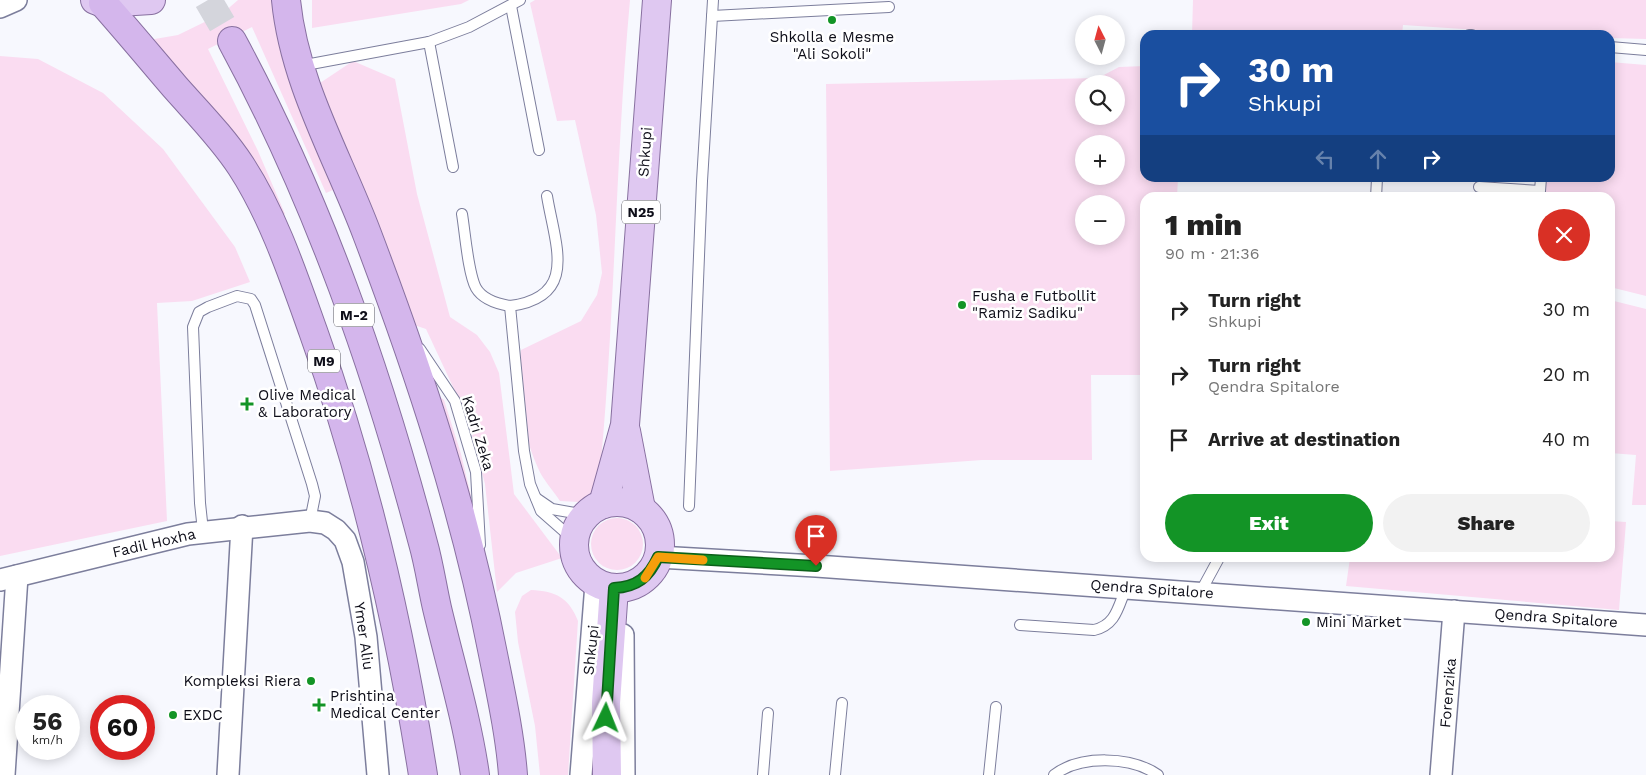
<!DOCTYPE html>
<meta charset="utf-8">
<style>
:root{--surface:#fff;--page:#f2f2f2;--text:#222;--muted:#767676;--accent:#139426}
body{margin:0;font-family:"Work Sans",sans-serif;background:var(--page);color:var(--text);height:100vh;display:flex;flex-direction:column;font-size:19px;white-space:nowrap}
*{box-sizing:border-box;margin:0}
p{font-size:16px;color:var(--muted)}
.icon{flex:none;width:28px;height:28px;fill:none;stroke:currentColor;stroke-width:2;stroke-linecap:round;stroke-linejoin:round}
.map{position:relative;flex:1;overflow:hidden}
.sheet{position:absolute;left:1140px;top:192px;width:475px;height:370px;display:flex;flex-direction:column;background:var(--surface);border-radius:15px;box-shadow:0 2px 12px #0003}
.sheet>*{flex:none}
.hud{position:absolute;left:1140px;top:30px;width:475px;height:152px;border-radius:15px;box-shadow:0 2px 12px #0003;background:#1a4fa0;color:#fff;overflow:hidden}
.needle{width:32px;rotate:354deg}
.controls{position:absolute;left:1075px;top:15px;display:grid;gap:10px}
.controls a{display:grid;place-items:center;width:50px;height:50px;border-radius:50%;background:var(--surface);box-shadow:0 2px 12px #0003;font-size:25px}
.speed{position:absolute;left:15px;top:695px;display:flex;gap:10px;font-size:25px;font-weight:700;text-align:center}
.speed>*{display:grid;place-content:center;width:65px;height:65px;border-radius:50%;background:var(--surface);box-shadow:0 2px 12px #0003;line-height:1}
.speed small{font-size:12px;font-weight:400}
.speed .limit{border:8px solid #d22;background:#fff;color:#111}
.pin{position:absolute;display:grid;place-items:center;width:42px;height:42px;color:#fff;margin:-51px -21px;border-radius:50% 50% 50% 0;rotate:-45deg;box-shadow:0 0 5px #0007}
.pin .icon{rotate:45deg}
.me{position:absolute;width:55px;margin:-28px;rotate:2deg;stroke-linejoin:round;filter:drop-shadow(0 0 4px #0008)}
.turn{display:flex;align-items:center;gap:18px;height:105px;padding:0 25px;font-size:22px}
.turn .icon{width:65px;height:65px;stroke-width:2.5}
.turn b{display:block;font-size:35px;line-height:42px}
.lanes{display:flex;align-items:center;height:48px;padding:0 25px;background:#0003;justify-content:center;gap:25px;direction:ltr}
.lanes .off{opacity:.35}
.round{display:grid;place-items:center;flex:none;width:52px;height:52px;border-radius:26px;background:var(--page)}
.head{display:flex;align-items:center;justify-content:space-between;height:85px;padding:0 25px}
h1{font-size:30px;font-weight:800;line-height:38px}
.primary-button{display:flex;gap:10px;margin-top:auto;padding:10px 25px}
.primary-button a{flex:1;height:58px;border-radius:30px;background:var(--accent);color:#fff;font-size:20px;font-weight:800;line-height:58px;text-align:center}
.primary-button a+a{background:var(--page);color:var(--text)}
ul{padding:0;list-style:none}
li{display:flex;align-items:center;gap:15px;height:65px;padding:0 25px}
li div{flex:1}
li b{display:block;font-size:19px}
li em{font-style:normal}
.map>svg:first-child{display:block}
.green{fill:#fadcf1;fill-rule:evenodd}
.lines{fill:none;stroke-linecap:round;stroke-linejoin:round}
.trunk-tunnel{stroke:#d4d5dc;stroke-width:28;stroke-dasharray:28 14;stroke-linecap:butt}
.service-casing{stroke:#7c7e9c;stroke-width:12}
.minor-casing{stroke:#7c7e9c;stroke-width:24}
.primary-casing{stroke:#8870a0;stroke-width:30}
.trunk-casing{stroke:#8870a0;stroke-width:30}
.service{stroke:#fff;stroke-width:10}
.minor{stroke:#fff;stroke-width:21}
.primary{stroke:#dfc8f1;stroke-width:28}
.trunk{stroke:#d4b6ec;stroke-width:28}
.route-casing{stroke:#0c6019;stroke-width:12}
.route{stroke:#139426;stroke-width:9}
.slow{stroke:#f59e0b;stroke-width:9}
.poi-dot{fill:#139426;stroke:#fff;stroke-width:2}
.labels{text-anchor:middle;stroke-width:5;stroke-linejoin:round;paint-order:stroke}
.shield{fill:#fff;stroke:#56565e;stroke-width:1}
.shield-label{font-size:14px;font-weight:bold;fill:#0e0e19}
.poi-label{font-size:15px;fill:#0e0e19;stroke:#fff;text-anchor:start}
.street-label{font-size:15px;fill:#0e0e19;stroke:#fff}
</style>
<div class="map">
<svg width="1646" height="775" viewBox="0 0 1646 775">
<rect width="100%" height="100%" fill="#f7f8fe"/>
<!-- green -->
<g class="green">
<path d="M238,0H273C279,60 310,134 333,190L326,193L252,27L208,49L258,151L285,214L278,217L143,41L178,35L223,13Z"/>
<path d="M312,0H469L461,4L312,28Z"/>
<path d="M535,0H630C615,164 615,328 598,492L579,502L560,501C553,490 543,480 538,468C522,434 516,387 521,350L581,321L597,295L602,273L596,215L575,120L557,121L530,3Z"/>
<path d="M1193,0H1646V39L1610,38V35H1553L1403,25L1402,35H1192Z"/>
<path d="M0,56L38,59L103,93L163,149L235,247L250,282L192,301L157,303L167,521L0,556Z"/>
<path d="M353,61L395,79L417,194L450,317L477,335L490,352L499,373L514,494L562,558L516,573L497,592L485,484L468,419L426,329L414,325L320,83Z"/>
<path d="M1610,62L1646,65V296L1610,287V198H1542L1543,178H1610Z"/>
<path d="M1145,66V178H1178L1177,197L1145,198V375H1091L1092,460H982L830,471L826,84L1098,78L1119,67ZM1084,84H1116V116H1084ZM1084,144H1116V176H1084ZM1084,204H1116V236H1084Z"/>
<path d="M1610,300L1646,309V505H1632L1636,455L1610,453Z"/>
<path d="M440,397L444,400L461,454L471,496L467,494L437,402Z"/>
<circle cx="617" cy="544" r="26"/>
<path d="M1610,521L1626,522L1619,610L1346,586L1350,558H1610Z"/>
<path d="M531,590C556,591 569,598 578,621L568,775H540L535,726L518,642L515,612L522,596Z"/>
</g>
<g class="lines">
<!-- trunk-tunnel -->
<path class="trunk-tunnel" d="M208,0L232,41"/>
<defs>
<g id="service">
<path d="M511,6L539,150"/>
<path d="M712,16L889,7"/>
<path d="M1469,35H1472"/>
<path d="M429,42L453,167"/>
<path d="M1610,47L1646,50"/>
<path d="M300,66L429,42L469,27L520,0"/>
<path d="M1479,187L1540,191L1541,178"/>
<path d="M547,196C555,245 579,297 510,306L524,451L530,484L541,511L574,540"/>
<path d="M1376,198L1377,178"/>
<path d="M462,214C465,232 468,273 476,288C483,300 498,304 510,306"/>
<path d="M420,349L455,401L476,472L480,545"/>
<path d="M536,498L552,509L586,515"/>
<path d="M689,506L702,181L713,0"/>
<path d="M203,531L200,503L193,327L199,312L208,307L237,296L251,299L255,305L312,484L315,496L310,521"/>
<path d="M1200,593L1219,558"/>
<path d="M1020,625L1094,630C1116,625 1118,607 1126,588"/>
<path d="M763,775L768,713"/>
<path d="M835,775L842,703"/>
<path d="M989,775L996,707"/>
<path d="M1054,775C1080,755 1131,756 1158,775"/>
</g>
<g id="minor">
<path d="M0,7L16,0"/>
<path d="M658,557L816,566L1646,625"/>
<path d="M0,580L188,534L310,521L325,523L336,530L345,540L353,562L366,637L378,775"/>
<path d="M623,635L624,775"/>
<path d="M4,775L17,576"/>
<path d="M228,775L242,526"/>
<path d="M581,775L596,584"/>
<path d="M1441,775L1454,611"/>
</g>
<g id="primary">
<path d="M95,0L103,3L151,0"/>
<path d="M626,431L641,509"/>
<circle cx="617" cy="545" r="43"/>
<path d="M603,504L625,425L657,0"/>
<path d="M607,775L606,703L614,588"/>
</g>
<g id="trunk">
<path d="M286,0C294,83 338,157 367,234C419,371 465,510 493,654C501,694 510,735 513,775"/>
<path d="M103,3C127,30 151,59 175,87C198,113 222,137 241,166C273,215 293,275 313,331C365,475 399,623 423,775"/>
<path d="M232,41C318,200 377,369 423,543C429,564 432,586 437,608C450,663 467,719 475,775"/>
</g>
</defs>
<!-- service casing -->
<use href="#service" class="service-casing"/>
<!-- minor casing -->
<use href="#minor" class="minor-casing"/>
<!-- primary casing -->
<use href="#primary" class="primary-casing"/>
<!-- trunk casing -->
<use href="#trunk" class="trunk-casing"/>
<!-- service -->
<use href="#service" class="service"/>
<!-- minor -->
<use href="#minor" class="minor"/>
<!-- primary -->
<use href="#primary" class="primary"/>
<!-- trunk -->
<use href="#trunk" class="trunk"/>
</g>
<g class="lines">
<defs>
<path id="route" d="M606,718L614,588C637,587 649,577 658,557L816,566"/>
</defs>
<!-- route casing -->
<use href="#route" class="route-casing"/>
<!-- route -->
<use href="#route" class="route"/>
<!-- slow -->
<path class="slow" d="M645,578L658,557L703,560"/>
</g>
<!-- markers -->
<g class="poi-dot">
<circle cx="832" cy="20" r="5"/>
<circle cx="962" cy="305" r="5"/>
<path d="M244.5 396.5h5v5h5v5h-5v5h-5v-5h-5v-5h5z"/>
<circle cx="1306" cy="622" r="5"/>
<circle cx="311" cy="681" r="5"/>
<path d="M316.5 697.5h5v5h5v5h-5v5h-5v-5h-5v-5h5z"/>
<circle cx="173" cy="715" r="5"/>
</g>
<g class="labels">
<!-- shield labels -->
<g class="shield">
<rect x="622" y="200.5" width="38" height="23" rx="4"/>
<rect x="334" y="303.5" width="40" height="23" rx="4"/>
<rect x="308" y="349.5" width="32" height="23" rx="4"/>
</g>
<g class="shield-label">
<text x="641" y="217">N25</text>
<text x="354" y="320">M-2</text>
<text x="324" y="366">M9</text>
</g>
<!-- poi labels -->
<g class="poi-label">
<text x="832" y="42" text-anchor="middle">Shkolla e Mesme<tspan x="832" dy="17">"Ali Sokoli"</tspan></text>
<text x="972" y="301">Fusha e Futbollit<tspan x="972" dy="17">"Ramiz Sadiku"</tspan></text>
<text x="258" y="400">Olive Medical<tspan x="258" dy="17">&amp; Laboratory</tspan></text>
<text x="1316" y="627">Mini Market</text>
<text x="301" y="686" text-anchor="end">Kompleksi Riera</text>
<text x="330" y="701">Prishtina<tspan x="330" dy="17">Medical Center</tspan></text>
<text x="183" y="720">EXDC</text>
</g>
<!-- street labels -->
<g class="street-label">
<text transform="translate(645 152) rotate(-86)" y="5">Shkupi</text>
<text transform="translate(478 433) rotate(73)" y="5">Kadri Zeka</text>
<text transform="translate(154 543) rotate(-13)" y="5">Fadil Hoxha</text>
<text transform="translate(1152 589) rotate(4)" y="5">Qendra Spitalore</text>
<text transform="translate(1556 618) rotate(4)" y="5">Qendra Spitalore</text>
<text transform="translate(364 636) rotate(82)" y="5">Ymer Aliu</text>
<text transform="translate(591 650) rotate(-84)" y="5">Shkupi</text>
<text transform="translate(1448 693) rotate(-85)" y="5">Forenzika</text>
</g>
</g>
</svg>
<div class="controls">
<a><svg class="needle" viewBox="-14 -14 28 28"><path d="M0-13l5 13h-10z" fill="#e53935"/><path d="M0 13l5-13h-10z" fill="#767676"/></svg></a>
<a><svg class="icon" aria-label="search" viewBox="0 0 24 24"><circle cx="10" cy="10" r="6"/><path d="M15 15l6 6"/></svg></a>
<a>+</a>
<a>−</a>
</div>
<div class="speed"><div>56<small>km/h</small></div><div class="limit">60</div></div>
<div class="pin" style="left:816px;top:566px;background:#d93025"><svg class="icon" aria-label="arrive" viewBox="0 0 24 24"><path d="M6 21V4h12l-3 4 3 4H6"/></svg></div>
<svg class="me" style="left:606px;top:718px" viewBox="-20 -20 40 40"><path d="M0-17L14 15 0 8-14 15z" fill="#139426" stroke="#fff" stroke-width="4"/></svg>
<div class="hud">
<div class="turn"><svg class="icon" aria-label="right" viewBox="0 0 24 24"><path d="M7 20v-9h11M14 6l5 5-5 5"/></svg><div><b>30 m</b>Shkupi</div></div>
<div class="lanes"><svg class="icon off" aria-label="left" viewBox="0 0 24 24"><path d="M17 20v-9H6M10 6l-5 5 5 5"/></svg><svg class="icon off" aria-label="ahead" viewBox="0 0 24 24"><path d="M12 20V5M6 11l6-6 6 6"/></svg><svg class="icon" aria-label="right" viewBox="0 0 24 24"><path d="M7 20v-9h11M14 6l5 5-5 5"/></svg></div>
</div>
<section class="sheet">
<div class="head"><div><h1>1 min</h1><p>90 m · 21:36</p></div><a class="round" style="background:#d93025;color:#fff"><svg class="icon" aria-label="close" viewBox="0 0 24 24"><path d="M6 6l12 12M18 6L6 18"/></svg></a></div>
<ul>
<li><svg class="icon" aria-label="right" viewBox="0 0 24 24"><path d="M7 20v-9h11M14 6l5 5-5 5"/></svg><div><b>Turn right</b><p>Shkupi</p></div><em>30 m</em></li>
<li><svg class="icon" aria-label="right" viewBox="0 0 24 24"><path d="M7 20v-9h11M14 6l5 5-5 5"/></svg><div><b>Turn right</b><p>Qendra Spitalore</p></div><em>20 m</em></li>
<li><svg class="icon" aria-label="arrive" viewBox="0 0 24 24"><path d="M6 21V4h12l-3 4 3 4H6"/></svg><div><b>Arrive at destination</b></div><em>40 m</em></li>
</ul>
<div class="primary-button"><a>Exit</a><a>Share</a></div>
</section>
</div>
